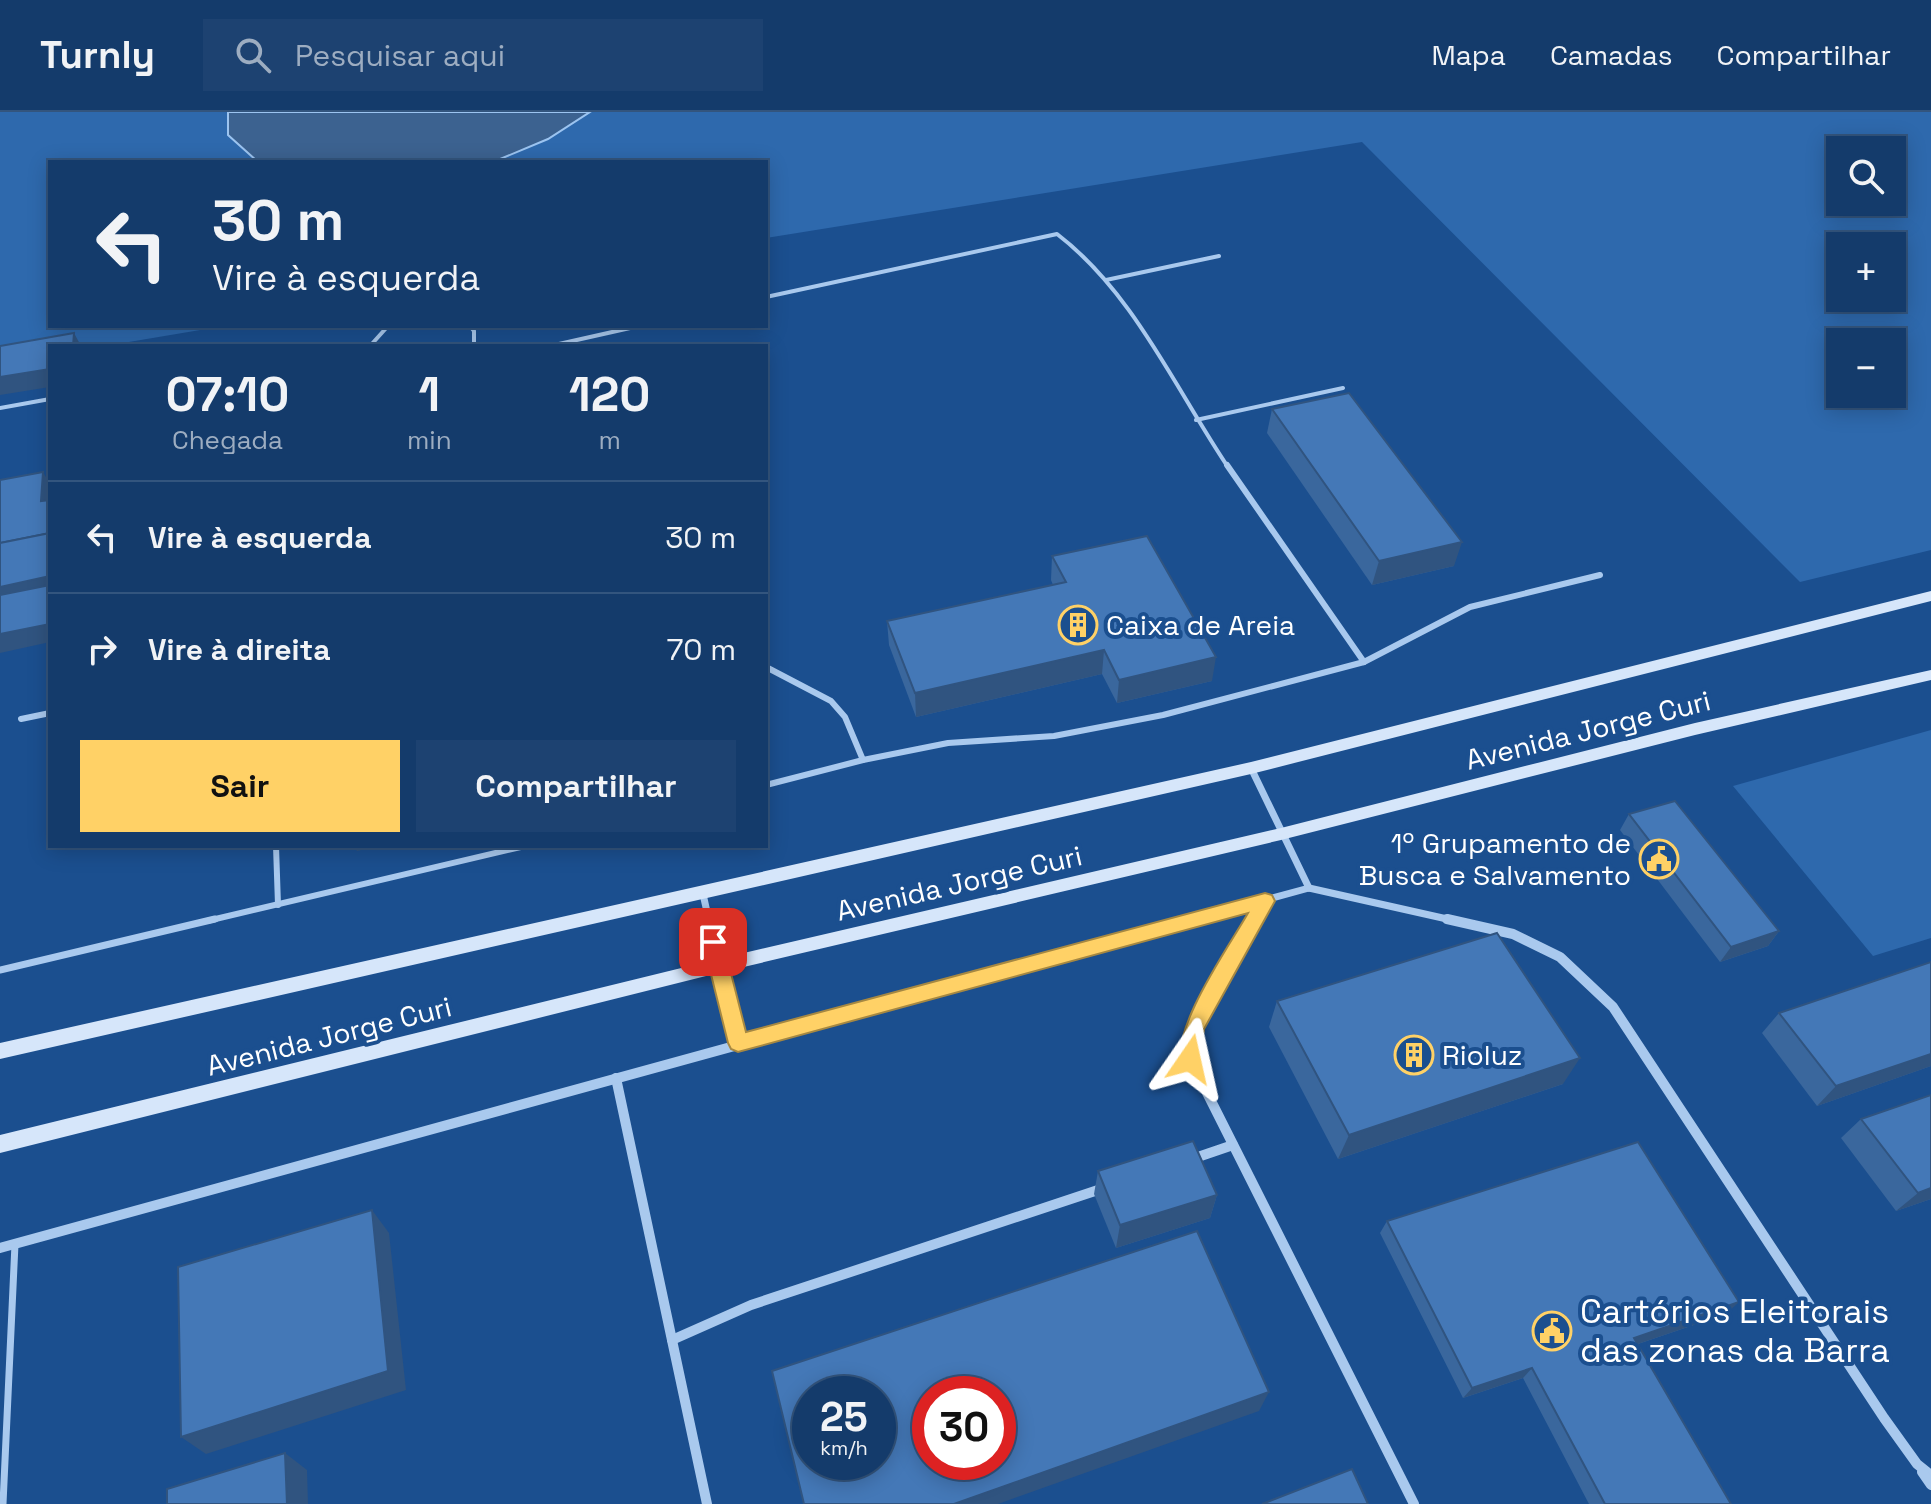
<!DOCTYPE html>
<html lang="pt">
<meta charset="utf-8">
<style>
:root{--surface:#143b6b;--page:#1d4271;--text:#f1f3f6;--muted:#9dadc1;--line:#33557e;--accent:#ffd166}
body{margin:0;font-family:"Space Grotesk",sans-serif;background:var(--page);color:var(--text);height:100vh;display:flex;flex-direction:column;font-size:30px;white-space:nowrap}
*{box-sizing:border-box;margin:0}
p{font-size:26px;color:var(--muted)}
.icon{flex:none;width:44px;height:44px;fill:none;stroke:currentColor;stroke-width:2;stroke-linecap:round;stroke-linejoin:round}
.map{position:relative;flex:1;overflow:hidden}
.sheet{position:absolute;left:48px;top:232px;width:720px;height:504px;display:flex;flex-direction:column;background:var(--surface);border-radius:0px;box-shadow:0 4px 20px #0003,0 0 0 2px var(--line)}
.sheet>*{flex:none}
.top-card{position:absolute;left:48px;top:48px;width:720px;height:168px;border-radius:0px;box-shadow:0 4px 20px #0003,0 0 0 2px var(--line);background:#143b6b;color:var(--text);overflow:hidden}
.tools{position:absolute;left:1826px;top:24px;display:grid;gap:16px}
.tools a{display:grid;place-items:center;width:80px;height:80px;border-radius:0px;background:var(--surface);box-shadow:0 4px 20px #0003,0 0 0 2px var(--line);font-size:40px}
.speed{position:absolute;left:792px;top:1264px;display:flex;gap:16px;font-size:40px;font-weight:700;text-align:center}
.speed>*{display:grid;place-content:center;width:104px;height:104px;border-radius:50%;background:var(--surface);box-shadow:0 4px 20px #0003,0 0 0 2px var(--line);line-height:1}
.speed small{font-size:20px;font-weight:400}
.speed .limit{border:12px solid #d22;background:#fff;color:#111}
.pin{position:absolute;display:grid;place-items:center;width:68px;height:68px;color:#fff;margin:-34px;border-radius:16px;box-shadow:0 4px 12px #0006}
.me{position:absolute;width:88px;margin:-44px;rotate:11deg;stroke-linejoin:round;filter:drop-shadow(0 0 6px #0008)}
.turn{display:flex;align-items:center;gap:28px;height:168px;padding:0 32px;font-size:36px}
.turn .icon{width:104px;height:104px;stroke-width:2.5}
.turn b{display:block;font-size:56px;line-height:68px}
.eta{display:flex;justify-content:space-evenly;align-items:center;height:136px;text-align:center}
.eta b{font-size:48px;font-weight:800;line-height:56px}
.action{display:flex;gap:16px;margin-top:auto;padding:16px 32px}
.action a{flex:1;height:92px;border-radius:0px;background:var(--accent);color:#111;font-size:32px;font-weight:800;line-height:92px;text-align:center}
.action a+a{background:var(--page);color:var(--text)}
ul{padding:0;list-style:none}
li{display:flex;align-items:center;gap:24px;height:112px;padding:0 32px;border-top:2px solid var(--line)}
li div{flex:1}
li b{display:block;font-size:30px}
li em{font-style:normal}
header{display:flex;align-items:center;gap:48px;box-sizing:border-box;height:112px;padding:0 40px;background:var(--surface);border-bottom:2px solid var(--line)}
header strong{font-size:38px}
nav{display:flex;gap:44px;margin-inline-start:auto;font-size:28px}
.search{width:560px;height:72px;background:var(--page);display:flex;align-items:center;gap:20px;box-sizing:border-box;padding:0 28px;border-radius:0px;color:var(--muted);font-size:30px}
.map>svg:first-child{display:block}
.green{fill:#2e69ad;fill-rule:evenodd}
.water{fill:#3c6290;stroke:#9cc4f0;stroke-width:2}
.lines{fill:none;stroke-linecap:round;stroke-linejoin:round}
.lane-far2{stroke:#a9c9ee;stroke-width:4}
.lane-far1{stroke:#a9c9ee;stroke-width:6}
.lane{stroke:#a9c9ee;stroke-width:7}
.street-far1{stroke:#a9c9ee;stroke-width:7}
.street{stroke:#a9c9ee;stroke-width:10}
.secondary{fill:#d6e6fa;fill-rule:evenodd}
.wall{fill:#3a679d}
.shaded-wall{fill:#305480}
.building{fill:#4478b7;stroke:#305480;stroke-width:2;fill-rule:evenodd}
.route{fill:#ffd166;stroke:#a68842;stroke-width:2}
.labels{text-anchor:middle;stroke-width:8;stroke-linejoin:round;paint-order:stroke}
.poi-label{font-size:28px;fill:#fff;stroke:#1b4f8f;text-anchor:start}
.street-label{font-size:28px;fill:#fff;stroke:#1b4f8f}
.near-poi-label{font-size:34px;fill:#fff;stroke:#1b4f8f;text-anchor:start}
</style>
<header>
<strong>Turnly</strong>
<div class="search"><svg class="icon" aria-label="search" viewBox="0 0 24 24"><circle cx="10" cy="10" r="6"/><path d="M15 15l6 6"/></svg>Pesquisar aqui</div>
<nav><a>Mapa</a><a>Camadas</a><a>Compartilhar</a></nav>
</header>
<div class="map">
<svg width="1931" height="1392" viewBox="0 0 1931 1392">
<rect width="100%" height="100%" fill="#1b4f8f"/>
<!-- green -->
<g class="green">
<path d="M0,0H1931V438L1800,470L1362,30L766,126V50H50V214H224L105,234H50L0,252ZM1840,38H1892V90H1840ZM1840,134H1892V186H1840ZM1840,230H1892V282H1840Z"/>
<path d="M1931,618V826L1873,844L1733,674Z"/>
</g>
<!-- water -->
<path class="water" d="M228,0H590L548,27L493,50H258L228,23Z"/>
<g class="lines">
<!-- lane-far2 -->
<g class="lane-far2">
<path d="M1106,168L1219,144"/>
<path d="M766,185L1057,122C1133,180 1175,276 1228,355"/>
<path d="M470,214L474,219V234"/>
<path d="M370,234L388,214"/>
<path d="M550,234L639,214"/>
<path d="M0,296L50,287"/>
<path d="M1196,308L1343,276"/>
</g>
<!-- lane-far1 -->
<g class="lane-far1">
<path d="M1227,353L1364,550"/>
<path d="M766,555L831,589L845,605L863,648"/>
<path d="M21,607L50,601"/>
<path d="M766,673L863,648L948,631L1054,624L1163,603L1364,550L1470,495L1600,463"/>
<path d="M276,734L278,793"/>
<path d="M207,809L525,734"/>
</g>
<!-- lane -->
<g class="lane">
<path d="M0,858L215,807"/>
<path d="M3,1392L15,1132"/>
</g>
<!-- street-far1 -->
<g class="street-far1">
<path d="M1251,656L1309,776"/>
<path d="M703,782L709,809"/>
<path d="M1189,809L1309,776L1456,809"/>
<path d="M1254,809L1265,789"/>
</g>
<!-- street -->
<g class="street">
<path d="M709,807L738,931"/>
<path d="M1255,807L1194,916L1190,947L1414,1392"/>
<path d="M1447,807L1513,822L1560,845L1613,895L1884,1306L1917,1352L1931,1363"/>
<path d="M616,966L707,1392"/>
<path d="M1192,1047L1233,1033"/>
<path d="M0,1136L1196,807"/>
<path d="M672,1228L751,1193L1104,1076"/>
<path d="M1922,1360L1931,1373"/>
</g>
<!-- secondary -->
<g class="secondary">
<path d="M1931,479V489L1251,662L0,947V931L1251,650Z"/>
<path d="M1931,558V568L1695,623L1281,728L718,861L0,1041V1023L718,847L1281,716L1695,611Z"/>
</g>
</g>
<!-- wall -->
<g class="wall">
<path d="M1272,297L1454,454L1372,473L1267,321Z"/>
<path d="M1052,444L1212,569L1117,591L1102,562L916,605L889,533L887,509L1053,473L1051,468Z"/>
<path d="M1629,702L1779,819L1768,834L1720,850L1620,718Z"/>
<path d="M1931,850V954L1817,994L1762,921L1779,901Z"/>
<path d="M1277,889L1563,972L1338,1047L1269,915Z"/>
<path d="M1931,983V1087L1896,1099L1841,1026L1861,1007Z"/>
<path d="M1098,1059L1217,1083L1210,1106L1116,1136L1094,1082Z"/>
<path d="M1387,1109L1726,1202L1638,1232L1731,1392H1589L1523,1266L1463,1286L1380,1121Z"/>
</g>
<!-- shaded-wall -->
<g class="shaded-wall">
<path d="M74,221L81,234H73Z"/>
<path d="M50,257V275L0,283V265Z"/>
<path d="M43,360L50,372V403L41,389Z"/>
<path d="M1462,430L1454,454L1372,473L1379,449Z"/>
<path d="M50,464V491L0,502V475Z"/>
<path d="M50,512V530L0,541V522Z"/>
<path d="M1104,538L1102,562L916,605L915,581Z"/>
<path d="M1216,545L1212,569L1117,591L1119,568Z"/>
<path d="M354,734H378L357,739Z"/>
<path d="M1779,819L1768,834L1720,850L1731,835Z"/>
<path d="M1931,942V954L1817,994L1836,974Z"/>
<path d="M1580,946L1563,972L1338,1047L1349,1023Z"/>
<path d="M1931,1076V1087L1896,1099L1918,1081Z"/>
<path d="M1217,1083L1210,1106L1116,1136L1120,1113Z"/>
<path d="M372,1098L389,1121L406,1278L206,1342L181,1325Z"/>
<path d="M1739,1190L1726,1202L1623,1237L1634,1226Z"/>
<path d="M1532,1256L1523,1266L1463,1286L1472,1276Z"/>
<path d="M1269,1280L1259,1299L998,1392H954Z"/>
<path d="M285,1341L307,1358L308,1392H287Z"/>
</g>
<!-- building -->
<g class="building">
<path d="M74,221L73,234H50V257L0,265V234Z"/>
<path d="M1349,281L1462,430L1379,449L1272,297Z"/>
<path d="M43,360L41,389L50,388V421L0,431V368Z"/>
<path d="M50,421V464L0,475V431Z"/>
<path d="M1147,424L1216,545L1119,568L1104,538L915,581L887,509L1066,470L1052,444Z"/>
<path d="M50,473V512L0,522V483Z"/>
<path d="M1675,689L1779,819L1731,835L1629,702Z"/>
<path d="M1497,821L1580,946L1349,1023L1277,889Z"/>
<path d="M1931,850V942L1836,974L1779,901Z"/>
<path d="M1931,983V1076L1918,1081L1861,1007Z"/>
<path d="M1193,1029L1217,1083L1120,1113L1098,1059Z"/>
<path d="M1638,1030L1739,1190L1634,1226L1731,1392H1605L1532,1256L1472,1276L1387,1109Z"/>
<path d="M372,1098L388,1259L181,1325L178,1155Z"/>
<path d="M1197,1119L1269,1280L954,1392H804L772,1259ZM810,1282H878V1350H810ZM930,1282H998V1350H930Z"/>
<path d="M285,1341L287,1392H167V1377Z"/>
<path d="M1352,1357L1368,1392H1262Z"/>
</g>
<!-- route -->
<path class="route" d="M1265,781L1272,783L1275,789L1204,917L1198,954L1190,956L1183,954C1168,920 1230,833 1248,801L738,940L731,937L728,931L703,830L706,824L713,822L720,824L723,830L746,920Z"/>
<!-- icons -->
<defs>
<symbol id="building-ring" viewBox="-11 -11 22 22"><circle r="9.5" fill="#1b4f8f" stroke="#ffd166" stroke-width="1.5"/><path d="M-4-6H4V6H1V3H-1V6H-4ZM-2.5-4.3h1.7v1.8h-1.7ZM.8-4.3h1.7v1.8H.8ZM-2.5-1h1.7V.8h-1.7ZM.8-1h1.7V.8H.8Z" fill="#ffd166"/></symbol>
<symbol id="civic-ring" viewBox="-11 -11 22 22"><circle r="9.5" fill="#1b4f8f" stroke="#ffd166" stroke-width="1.5"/><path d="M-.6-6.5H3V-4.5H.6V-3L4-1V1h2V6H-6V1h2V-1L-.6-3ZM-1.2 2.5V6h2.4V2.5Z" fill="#ffd166"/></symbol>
</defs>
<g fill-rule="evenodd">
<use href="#building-ring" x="1056" y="491" width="44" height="44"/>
<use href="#civic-ring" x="1637" y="725" width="44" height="44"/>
<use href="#building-ring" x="1392" y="921" width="44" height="44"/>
<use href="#civic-ring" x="1530" y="1197" width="44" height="44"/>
</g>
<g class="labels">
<!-- poi labels -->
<g class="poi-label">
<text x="1106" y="523">Caixa de Areia</text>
<text x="1631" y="741" text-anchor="end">1º Grupamento de<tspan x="1631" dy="32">Busca e Salvamento</tspan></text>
<text x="1442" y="953">Rioluz</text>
</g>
<!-- street labels -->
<g class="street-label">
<text transform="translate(1588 618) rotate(-14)" y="10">Avenida Jorge Curi</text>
<text transform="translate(959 771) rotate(-13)" y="10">Avenida Jorge Curi</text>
<text transform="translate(329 924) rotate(-14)" y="10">Avenida Jorge Curi</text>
</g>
<!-- near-poi labels -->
<g class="near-poi-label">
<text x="1580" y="1211">Cartórios Eleitorais<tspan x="1580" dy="39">das zonas da Barra</tspan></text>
</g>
</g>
</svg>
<div class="tools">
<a><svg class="icon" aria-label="search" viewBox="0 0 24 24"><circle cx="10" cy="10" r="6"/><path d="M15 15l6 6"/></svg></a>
<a>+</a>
<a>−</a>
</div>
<div class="speed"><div>25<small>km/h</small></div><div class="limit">30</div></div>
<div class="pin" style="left:713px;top:830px;background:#d93025"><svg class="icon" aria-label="arrive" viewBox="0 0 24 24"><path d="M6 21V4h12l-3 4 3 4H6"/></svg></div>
<svg class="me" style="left:1190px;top:947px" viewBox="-20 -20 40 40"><path d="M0-17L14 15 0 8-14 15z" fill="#ffd166" stroke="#fff" stroke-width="4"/></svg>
<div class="top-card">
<div class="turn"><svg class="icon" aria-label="left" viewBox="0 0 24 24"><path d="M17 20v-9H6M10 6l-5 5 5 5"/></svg><div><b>30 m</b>Vire à esquerda</div></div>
</div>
<section class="sheet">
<div class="eta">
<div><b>07:10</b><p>Chegada</p></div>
<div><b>1</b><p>min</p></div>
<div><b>120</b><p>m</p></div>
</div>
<ul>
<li><svg class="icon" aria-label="left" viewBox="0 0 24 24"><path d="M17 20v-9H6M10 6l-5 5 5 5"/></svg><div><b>Vire à esquerda</b></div><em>30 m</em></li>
<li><svg class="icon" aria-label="right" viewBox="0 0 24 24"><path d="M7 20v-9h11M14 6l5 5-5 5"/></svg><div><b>Vire à direita</b></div><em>70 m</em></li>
</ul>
<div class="action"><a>Sair</a><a>Compartilhar</a></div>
</section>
</div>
